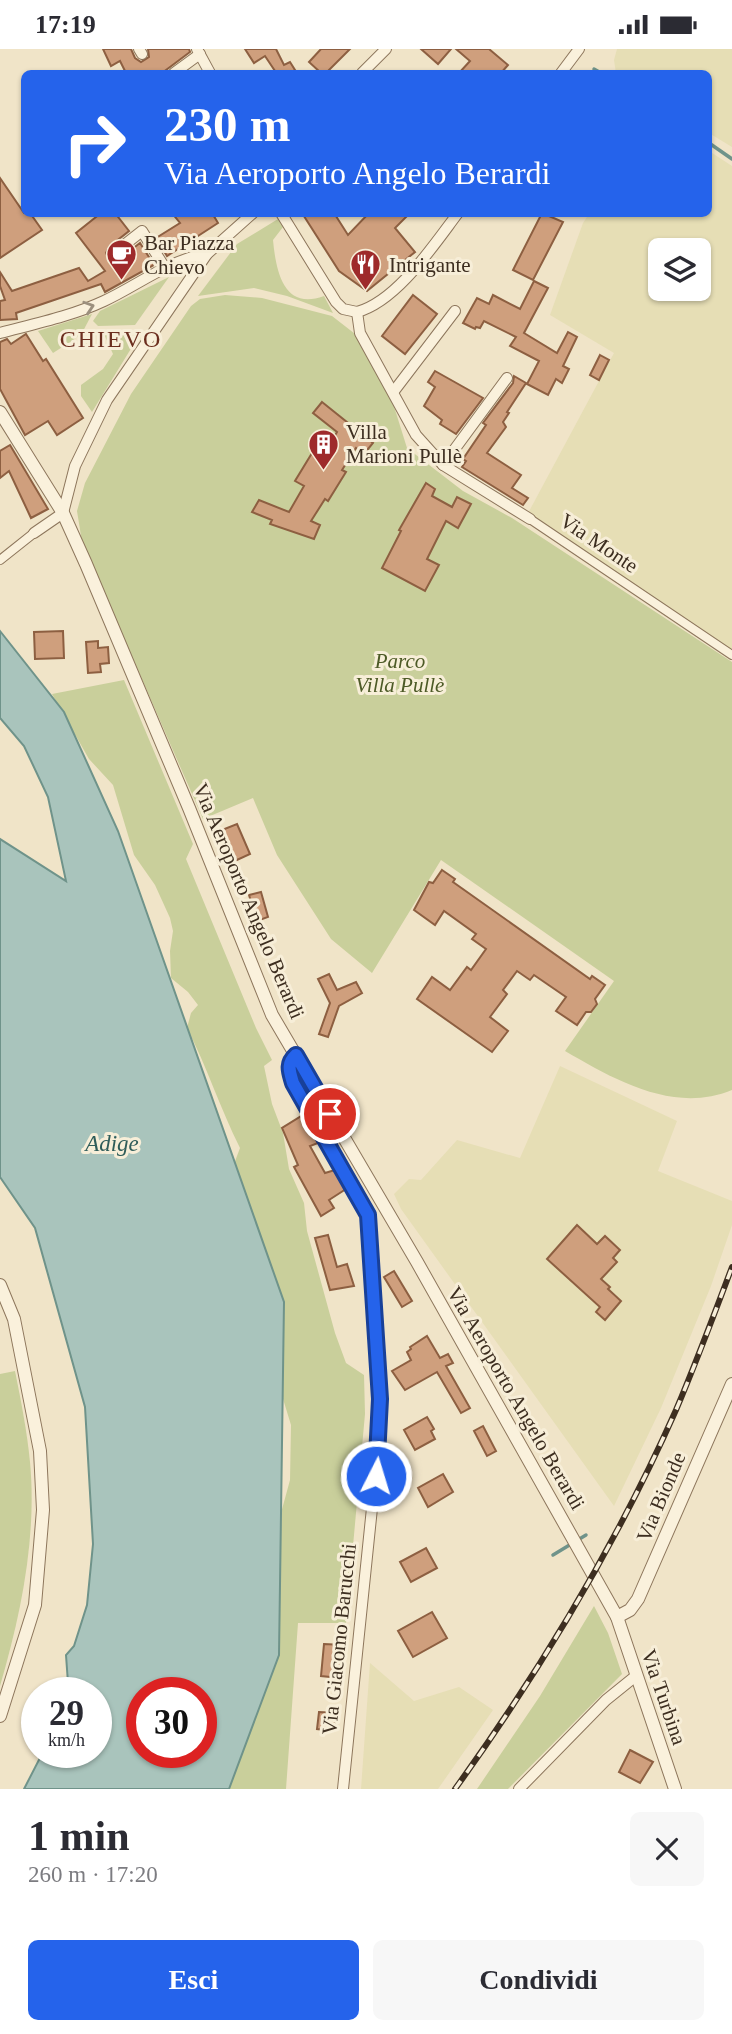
<!DOCTYPE html>
<html lang="it">
<meta charset="utf-8">
<style>
:root{--surface:#fff;--page:#f7f7f7;--text:#2b2b33;--muted:#7c7c81;--accent:#2563eb}
body{margin:0;font-family:Georgia,serif;background:var(--page);color:var(--text);height:100vh;display:flex;flex-direction:column;font-size:26px;white-space:nowrap}
*{box-sizing:border-box;margin:0}
p{font-size:23px;color:var(--muted)}
.icon{flex:none;width:38px;height:38px;fill:none;stroke:currentColor;stroke-width:2;stroke-linecap:round;stroke-linejoin:round}
.map{position:relative;height:1740px;overflow:hidden}
.drawer{display:flex;flex-direction:column;background:var(--surface);flex:1}
.drawer>*{flex:none}
.guide{position:absolute;left:21px;top:21px;width:691px;height:147px;border-radius:10px;box-shadow:0 2px 5px #0004;background:#2563eb;color:#fff;overflow:hidden}
.fabs{position:absolute;left:648px;top:189px;display:grid;gap:14px}
.fabs a{display:grid;place-items:center;width:63px;height:63px;border-radius:10px;background:var(--surface);box-shadow:0 2px 5px #0004;font-size:35px}
.speed{position:absolute;left:21px;top:1628px;display:flex;gap:14px;font-size:35px;font-weight:700;text-align:center}
.speed>*{display:grid;place-content:center;width:91px;height:91px;border-radius:50%;background:var(--surface);box-shadow:0 2px 5px #0004;line-height:1}
.speed small{font-size:18px;font-weight:400}
.speed .limit{border:10px solid #d22;background:#fff;color:#111}
.pin{position:absolute;display:grid;place-items:center;width:60px;height:60px;color:#fff;margin:-30px;border:4px solid #fff;border-radius:50%;box-shadow:0 2px 7px #0007}
.me{position:absolute;width:77px;margin:-38px;rotate:5deg;stroke-linejoin:round;filter:drop-shadow(0 0 5px #0008)}
.turn{display:flex;align-items:center;gap:24px;height:147px;padding:0 28px;font-size:32px}
.turn .icon{width:91px;height:91px;stroke-width:2.5}
.turn b{display:block;font-size:49px;line-height:60px}
.round{display:grid;place-items:center;flex:none;width:74px;height:74px;border-radius:10px;background:var(--page)}
.summary{display:flex;align-items:center;justify-content:space-between;height:119px;padding:0 28px}
h1{font-size:42px;font-weight:800;line-height:52px}
.cta{display:flex;gap:14px;margin-top:auto;padding:14px 28px}
.cta a{flex:1;height:80px;border-radius:10px;background:var(--accent);color:#fff;font-size:28px;font-weight:800;line-height:80px;text-align:center}
.cta a+a{background:var(--page);color:var(--text)}
.status{display:flex;justify-content:space-between;align-items:center;height:49px;padding:0 35px;background:var(--surface);direction:ltr}
.status svg{height:19px;fill:currentColor}
.map>svg:first-child{display:block}
.farmland{fill:#e6deb5;fill-rule:evenodd}
.green{fill:#c9cf9b}
.water{fill:#a9c4bc;stroke:#6f938a;stroke-width:2;fill-rule:evenodd}
.lines{fill:none;stroke-linecap:round;stroke-linejoin:round}
.stream{stroke:#6f938a;stroke-width:3.5}
.building{fill:#cf9f7d;stroke:#8d5f41;stroke-width:2}
.pedestrian-casing{stroke:#8d765c;stroke-width:10}
.minor-casing{stroke:#8d765c;stroke-width:12}
.tertiary-casing{stroke:#8d765c;stroke-width:14}
.pedestrian{stroke:#faf1dc;stroke-width:8}
.minor{stroke:#faf1dc;stroke-width:10}
.tertiary{stroke:#faf1dc;stroke-width:12}
.rail-casing{stroke:#3d2e20;stroke-width:6}
.rail{stroke:#f7eed8;stroke-width:3.5;stroke-dasharray:10;stroke-linecap:butt}
.oneway{stroke:#9c907e}
.route-casing{stroke:#184099;stroke-width:18}
.route{stroke:#2563eb;stroke-width:12}
.labels{text-anchor:middle;stroke-width:6;stroke-linejoin:round;paint-order:stroke}
.poi-label{font-size:21px;fill:#3d2e20;stroke:#f7eed8;text-anchor:start}
.street-label{font-size:21px;fill:#3d2e20;stroke:#f7eed8}
.park-label{font-size:21px;font-style:italic;fill:#4d5a26;stroke:#f7eed8}
.water-label{font-size:23px;font-style:italic;fill:#2f5d5a;stroke:#f7eed8}
.quarter-label{font-size:24px;letter-spacing:2px;fill:#6b2e1e;stroke:#f7eed8}
</style>
<div class="status"><b>17:19</b><svg viewBox="0 0 49 12"><path d="M0 12V9h3v3zM5 12V6h3v6zM10 12V3h3v9zM15 12V0h3v12zM26 1h20v11H26zM47 4h2v5h-2z"/></svg></div>
<div class="map">
<svg width="732" height="1740" viewBox="0 0 732 1740">
<rect width="100%" height="100%" fill="#f0e4c8"/>
<!-- farmland -->
<g class="farmland">
<path d="M617,0H732V98L709,84V24H616L614,11Z"/>
<path d="M709,102L732,117V608L526,468L614,304L550,266L583,174L589,165L709,164ZM660,201H698V240H660Z"/>
<path d="M560,1017L677,1072L658,1122L732,1152V1176L711,1237L661,1359L614,1457L401,1160L394,1145L409,1130L421,1131L457,1091L520,1109Z"/>
<path d="M370,1614L414,1652L459,1638L493,1661L438,1740H361Z"/>
</g>
<!-- green -->
<g class="green">
<path d="M278,170L283,178L273,191C276,223 284,262 324,247L333,264L287,247L254,239L198,247L237,195Z"/>
<path d="M169,228L135,276L98,277L93,272L100,262Z"/>
<path d="M225,246L262,249L332,267L359,288L392,351L407,399L463,442L512,469L732,613V1041C674,1065 615,1031 565,1002L614,932L441,811L372,924L331,890L277,806L253,749L203,770L82,493L77,462L85,434L131,345L191,257L200,250Z"/>
<path d="M92,265L81,286L53,304L38,282Z"/>
<path d="M103,283L128,285L132,298L92,363L81,347V336L103,320L113,305Z"/>
<path d="M124,631L193,795L186,810L256,979L272,1011L264,1017L272,1055L283,1084L289,1120L304,1154L307,1182L335,1284L346,1314L364,1326L365,1365L346,1574H298L286,1740H225L272,1497L290,1431L291,1376L280,1340L231,1123L240,1099C220,1059 207,1018 187,979L191,964L198,956L188,943L171,929L170,902L173,882L170,869L155,836L134,806L113,736L89,710L52,645Z"/>
<path d="M15,1322C21,1352 27,1382 30,1413C37,1488 21,1565 0,1637V1325Z"/>
<path d="M594,1557L608,1584L622,1625L508,1740H477L540,1647Z"/>
</g>
<!-- water -->
<path class="water" d="M0,582L64,663L118,782L284,1253L279,1606L229,1740H24L43,1703H96V1643H65L68,1634L66,1606L74,1597L87,1556L93,1495L85,1358L35,1179L0,1128V790L66,832L48,748L24,697L0,669ZM142,1643H201V1703H142Z"/>
<g class="lines">
<!-- stream -->
<g class="stream">
<path d="M594,20L601,24"/>
<path d="M709,94L732,110"/>
<path d="M553,1506L586,1486"/>
</g>
</g>
<!-- building -->
<g class="building">
<path d="M103,0H131L135,9L141,13L149,8L148,0H189L190,3L162,24H126L120,12L111,17Z"/>
<path d="M245,0H276L284,16L290,13L295,21L290,24H272L275,22L265,7L254,14Z"/>
<path d="M321,0H350L326,24H321L309,13Z"/>
<path d="M421,0H451L438,15Z"/>
<path d="M456,0H489L508,16L501,24H459L470,12Z"/>
<path d="M0,129L24,164H30L42,181L0,209Z"/>
<path d="M101,164H115L129,182L109,198L106,204L108,209L118,211L140,194L154,216L105,243L101,235L16,264L17,270L0,271V252L5,251L0,237V223L12,242L79,219L88,232L105,222L76,184Z"/>
<path d="M172,164H212L218,174L167,207L156,189L180,174Z"/>
<path d="M302,164H334L348,186L369,164H410L395,179L415,203L367,242L339,222Z"/>
<path d="M542,164L563,173L533,231L513,221Z"/>
<path d="M534,232L548,239L524,284L557,304L568,283L577,288L563,317L569,320L562,334L556,330L548,346L527,335L539,312L510,297L516,288L484,272L480,279L476,278L475,280L463,274L477,249L489,255L493,246L520,260Z"/>
<path d="M413,246L437,265L405,305L382,287Z"/>
<path d="M26,285L43,312L46,310L83,369L57,386L48,372L25,386L0,340V293L7,290L11,295Z"/>
<path d="M600,306L609,311L599,331L590,326Z"/>
<path d="M435,322L483,349L456,385L440,375L442,371L424,357L435,338L428,333Z"/>
<path d="M514,327L526,334L507,363L509,364L503,373L506,378L487,404L521,426L512,439L528,449L523,456L462,418L466,412L463,410L486,376L483,374L513,334Z"/>
<path d="M322,353L373,394L364,405L356,399L342,421L346,423L328,452L325,450L311,472L320,476L314,490L270,475L272,471L252,463L259,451L289,463L304,437L295,432L312,404L322,409L337,383L313,364Z"/>
<path d="M10,396L48,460L31,469L9,422L0,429V402Z"/>
<path d="M426,434L435,440L432,447L452,458L457,448L471,455L458,479L446,472L427,510L439,516L425,542L382,519L401,482L399,481Z"/>
<path d="M63,582L64,609L35,610L34,583Z"/>
<path d="M98,592V599L108,598L109,614L100,615L101,623L88,624L86,593Z"/>
<path d="M237,775L250,805L237,811L235,808L228,811L217,787L224,784L222,781Z"/>
<path d="M442,821L455,830L453,833L590,930L592,927L605,936L595,950L597,955L591,963H586L577,976L556,962L566,948L534,926L530,931L517,922L503,941L507,945L490,968L508,982L492,1003L417,950L432,928L450,941L467,918L471,921L486,900L472,890L476,885L444,862L435,876L414,861L429,833L433,834Z"/>
<path d="M261,843L268,868L257,872L249,846Z"/>
<path d="M329,925L337,941L356,933L362,944L339,957L328,988L319,985L330,954L318,930Z"/>
<path d="M303,1066L318,1094L310,1097L325,1124L335,1121L346,1140L329,1151L334,1159L321,1167L294,1118L298,1116L282,1079Z"/>
<path d="M577,1176L597,1195L605,1187L620,1201L613,1209L617,1213L601,1230L610,1238L608,1240L621,1252L605,1271L596,1263L600,1258L547,1210Z"/>
<path d="M328,1186L337,1218L347,1215L354,1237L330,1241L315,1189Z"/>
<path d="M394,1222L412,1252L402,1258L384,1228Z"/>
<path d="M427,1287L440,1309L448,1305L453,1314L446,1317L470,1359L461,1364L437,1323L405,1341L392,1322L411,1311L407,1303L411,1300L410,1298Z"/>
<path d="M427,1368L434,1380L431,1382L435,1390L415,1401L404,1381Z"/>
<path d="M483,1377L496,1402L487,1407L474,1382Z"/>
<path d="M443,1425L453,1443L428,1458L418,1439Z"/>
<path d="M426,1499L437,1519L411,1533L400,1513Z"/>
<path d="M432,1563L447,1589L413,1608L398,1582Z"/>
<path d="M324,1595L343,1596L340,1629L321,1627Z"/>
<path d="M319,1663L336,1664L334,1682L317,1680Z"/>
<path d="M630,1701L653,1713L640,1734L619,1723Z"/>
</g>
<g class="lines">
<defs>
<g id="pedestrian">
<path d="M530,470L732,606"/>
<path d="M0,511L34,484"/>
</g>
<g id="minor">
<path d="M139,0L142,5"/>
<path d="M197,0L210,24"/>
<path d="M174,24L200,5"/>
<path d="M362,24L386,0"/>
<path d="M561,24L579,0"/>
<path d="M281,164L336,253L343,260L357,263"/>
<path d="M114,204L142,182L165,219"/>
<path d="M357,263L360,284L416,386L443,416L530,470"/>
<path d="M357,263C397,252 433,197 458,164"/>
<path d="M0,284C34,275 72,267 104,252C137,237 170,210 207,205"/>
<path d="M394,342L455,262"/>
<path d="M443,416L507,329"/>
<path d="M34,484L63,464L75,417L107,351L207,205L253,164"/>
<path d="M296,1006C286,1015 290,1022 293,1034L364,1155L370,1182L380,1350L378,1401L343,1740"/>
<path d="M519,1740L606,1651L637,1626"/>
</g>
<g id="tertiary">
<path d="M0,363L63,464L86,515L189,759L272,966L417,1213L617,1568L675,1740"/>
<path d="M0,1236L14,1270L40,1402L43,1461L35,1556L0,1667"/>
<path d="M617,1568L630,1561L638,1550L732,1335"/>
</g>
</defs>
<!-- pedestrian casing -->
<use href="#pedestrian" class="pedestrian-casing"/>
<!-- minor casing -->
<use href="#minor" class="minor-casing"/>
<!-- tertiary casing -->
<use href="#tertiary" class="tertiary-casing"/>
<!-- pedestrian -->
<use href="#pedestrian" class="pedestrian"/>
<!-- minor -->
<use href="#minor" class="minor"/>
<!-- tertiary -->
<use href="#tertiary" class="tertiary"/>
<defs>
<path id="rail" d="M455,1740C540,1622 617,1494 676,1361C696,1314 714,1266 732,1218"/>
</defs>
<!-- rail casing -->
<use href="#rail" class="rail-casing"/>
<!-- rail -->
<use href="#rail" class="rail"/>
</g>
<!-- one-way arrows -->
<defs><path id="oneway-chevron" d="M-2-3.5L2.5 0L-2 3.5" fill="none" stroke-width="1.6" stroke-linecap="round" stroke-linejoin="round" transform="scale(1.75)"/></defs>
<use class="oneway" href="#oneway-chevron" transform="translate(89 258) rotate(-18)"/>
<g class="lines">
<defs>
<path id="route" d="M330,1065L296,1006C286,1015 290,1023 293,1034L368,1166L380,1350L376,1427"/>
</defs>
<!-- route casing -->
<use href="#route" class="route-casing"/>
<!-- route -->
<use href="#route" class="route"/>
</g>
<!-- icons -->
<defs>
<symbol id="cafe-pin" viewBox="-11 -11 22 30"><path d="M0 17L-7.5 6A9.5 9.5 0 1 1 7.5 6Z" fill="#9e2a2b" stroke="#f7eed8"/><path d="M-5.5-4.5H6V0H3Q3 3.5 0 3.5H-2.5Q-5.5 3.5-5.5 0ZM3-3.2v2h1.7v-2ZM-6 4.5H4V6H-6Z" fill="#fff"/></symbol>
<symbol id="restaurant-pin" viewBox="-11 -11 22 30"><path d="M0 17L-7.5 6A9.5 9.5 0 1 1 7.5 6Z" fill="#9e2a2b" stroke="#f7eed8"/><path d="M-5-6h1v4h1v-4h1v4h1v-4h1v5L-1.5 .5V6h-2V.5L-5-1ZM5-6V6H3V1.5H1.5Q1.5-4 5-6Z" fill="#fff"/></symbol>
<symbol id="building-pin" viewBox="-11 -11 22 30"><path d="M0 17L-7.5 6A9.5 9.5 0 1 1 7.5 6Z" fill="#9e2a2b" stroke="#f7eed8"/><path d="M-4-6H4V6H1V3H-1V6H-4ZM-2.5-4.3h1.7v1.8h-1.7ZM.8-4.3h1.7v1.8H.8ZM-2.5-1h1.7V.8h-1.7ZM.8-1h1.7V.8H.8Z" fill="#fff"/></symbol>
</defs>
<g fill-rule="evenodd">
<use href="#cafe-pin" x="104" y="188" width="35" height="47"/>
<use href="#restaurant-pin" x="348" y="198" width="35" height="47"/>
<use href="#building-pin" x="306" y="378" width="35" height="47"/>
</g>
<g class="labels">
<!-- poi labels -->
<g class="poi-label">
<text x="144" y="201">Bar Piazza<tspan x="144" dy="24">Chievo</tspan></text>
<text x="389" y="223">Intrigante</text>
<text x="346" y="390">Villa<tspan x="346" dy="24">Marioni Pullè</tspan></text>
</g>
<!-- street labels -->
<g class="street-label">
<text transform="translate(599 494) rotate(34)" y="7">Via Monte</text>
<text transform="translate(249 852) rotate(67)" y="7">Via Aeroporto Angelo Berardi</text>
<text transform="translate(516 1349) rotate(60)" y="7">Via Aeroporto Angelo Berardi</text>
<text transform="translate(661 1448) rotate(-67)" y="7">Via Bionde</text>
<text transform="translate(339 1590) rotate(-84)" y="7">Via Giacomo Barucchi</text>
<text transform="translate(664 1648) rotate(71)" y="7">Via Turbina</text>
</g>
<!-- park labels -->
<g class="park-label">
<text x="400" y="619">Parco<tspan x="400" dy="24">Villa Pullè</tspan></text>
</g>
<!-- water labels -->
<g class="water-label">
<text x="112" y="1102">Adige</text>
</g>
<!-- quarter labels -->
<g class="quarter-label">
<text x="111" y="298">CHIEVO</text>
</g>
</g>
</svg>
<div class="fabs">
<a><svg class="icon" aria-label="layers" viewBox="0 0 24 24"><path d="M12 4l9 5-9 5-9-5zM3 14l9 5 9-5"/></svg></a>
</div>
<div class="speed"><div>29<small>km/h</small></div><div class="limit">30</div></div>
<div class="pin" style="left:330px;top:1065px;background:#d93025"><svg class="icon" aria-label="arrive" viewBox="0 0 24 24"><path d="M6 21V4h12l-3 4 3 4H6"/></svg></div>
<svg class="me" style="left:376px;top:1427px" viewBox="-20 -20 40 40"><circle r="17" fill="#2563eb" stroke="#fff" stroke-width="3"/><path d="M0-11L8 9 0 5-8 9z" fill="#fff"/></svg>
<div class="guide">
<div class="turn"><svg class="icon" aria-label="right" viewBox="0 0 24 24"><path d="M7 20v-9h11M14 6l5 5-5 5"/></svg><div><b>230 m</b>Via Aeroporto Angelo Berardi</div></div>
</div>
</div>
<section class="drawer">
<div class="summary"><div><h1>1 min</h1><p>260 m · 17:20</p></div><a class="round"><svg class="icon" aria-label="close" viewBox="0 0 24 24"><path d="M6 6l12 12M18 6L6 18"/></svg></a></div>
<div class="cta"><a>Esci</a><a>Condividi</a></div>
</section>
